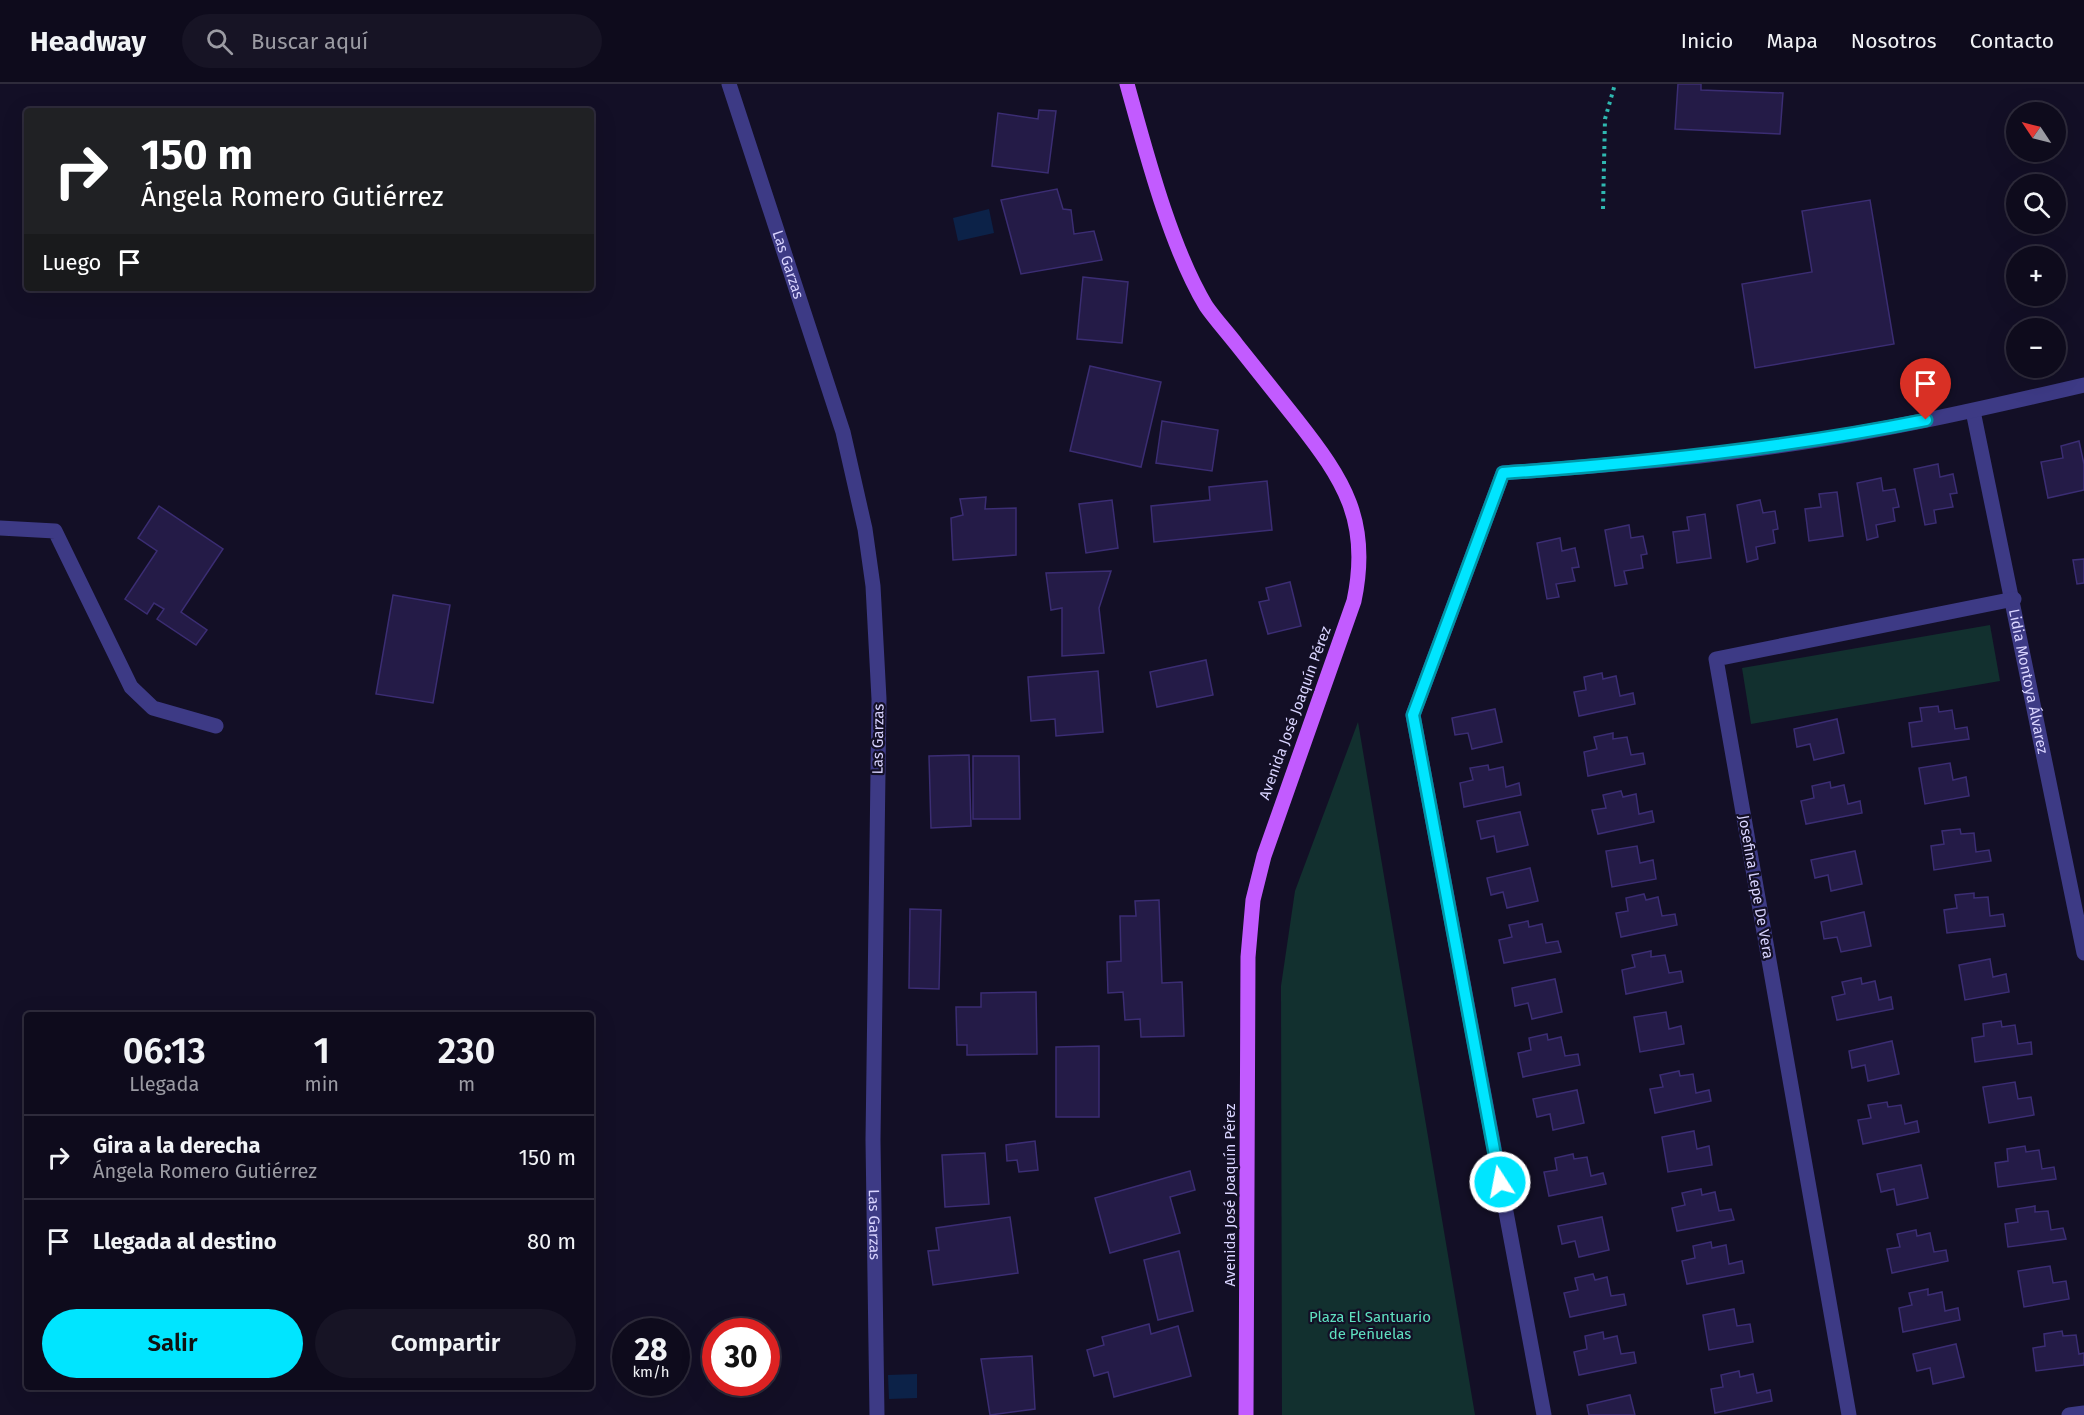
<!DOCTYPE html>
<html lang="es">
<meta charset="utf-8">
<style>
:root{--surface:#0e0b1c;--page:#171425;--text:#f1f3f6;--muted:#9b9ba3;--line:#2e2b3b;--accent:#00e5ff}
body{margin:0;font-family:"Fira Sans",sans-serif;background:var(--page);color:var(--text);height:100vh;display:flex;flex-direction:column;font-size:22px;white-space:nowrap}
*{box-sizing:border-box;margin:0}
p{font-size:20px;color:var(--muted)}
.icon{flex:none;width:33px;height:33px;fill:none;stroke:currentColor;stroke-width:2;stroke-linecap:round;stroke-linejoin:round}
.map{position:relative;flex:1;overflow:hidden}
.sheet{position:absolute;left:24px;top:928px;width:570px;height:378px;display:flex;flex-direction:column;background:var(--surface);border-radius:6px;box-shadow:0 6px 24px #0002,0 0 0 2px var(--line)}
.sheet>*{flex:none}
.guide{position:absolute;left:24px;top:24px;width:570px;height:183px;border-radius:6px;box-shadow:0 6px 24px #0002,0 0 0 2px var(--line);background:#202124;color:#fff;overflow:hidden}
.needle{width:39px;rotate:305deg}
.controls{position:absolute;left:2006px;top:18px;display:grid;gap:12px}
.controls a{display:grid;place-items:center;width:60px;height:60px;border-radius:50%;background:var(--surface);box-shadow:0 6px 24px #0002,0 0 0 2px var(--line);font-size:30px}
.speed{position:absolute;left:612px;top:1234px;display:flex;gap:12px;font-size:30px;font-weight:700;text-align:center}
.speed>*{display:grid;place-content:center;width:78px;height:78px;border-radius:50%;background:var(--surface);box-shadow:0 6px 24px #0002,0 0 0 2px var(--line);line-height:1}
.speed small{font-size:15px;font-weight:400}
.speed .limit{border:9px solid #d22;background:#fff;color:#111}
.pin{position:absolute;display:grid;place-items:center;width:51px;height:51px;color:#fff;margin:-62px -26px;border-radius:50% 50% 50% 0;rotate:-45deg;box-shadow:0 0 6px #0007}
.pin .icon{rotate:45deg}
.me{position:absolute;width:66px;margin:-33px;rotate:349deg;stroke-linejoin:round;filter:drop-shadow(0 0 4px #0008)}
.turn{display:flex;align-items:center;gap:21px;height:126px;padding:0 18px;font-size:27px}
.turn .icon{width:78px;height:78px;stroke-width:2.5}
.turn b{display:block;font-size:42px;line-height:51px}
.then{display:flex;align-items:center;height:57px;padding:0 18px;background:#0003;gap:12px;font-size:22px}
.eta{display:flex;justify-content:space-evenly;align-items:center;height:102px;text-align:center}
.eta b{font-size:36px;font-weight:600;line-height:42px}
.cta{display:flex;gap:12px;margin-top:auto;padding:12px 18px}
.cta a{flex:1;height:69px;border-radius:36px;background:var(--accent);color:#111;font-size:24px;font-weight:600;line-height:69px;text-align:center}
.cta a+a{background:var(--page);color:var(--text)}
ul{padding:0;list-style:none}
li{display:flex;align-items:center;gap:18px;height:84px;padding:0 18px;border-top:2px solid var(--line)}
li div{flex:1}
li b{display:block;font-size:22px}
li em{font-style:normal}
header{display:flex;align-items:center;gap:36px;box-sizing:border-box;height:84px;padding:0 30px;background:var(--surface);border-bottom:2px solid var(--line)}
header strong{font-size:28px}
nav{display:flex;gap:33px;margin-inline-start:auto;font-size:21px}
.search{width:420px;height:54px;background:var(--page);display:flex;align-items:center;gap:15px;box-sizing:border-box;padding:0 21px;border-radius:33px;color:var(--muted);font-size:22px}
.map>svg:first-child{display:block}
.green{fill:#12302f}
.water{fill:#0c2248}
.building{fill:#241b47;stroke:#3b2d73;stroke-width:1.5}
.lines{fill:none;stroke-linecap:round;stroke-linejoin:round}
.path{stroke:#2fb8b0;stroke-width:4;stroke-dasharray:3 4.5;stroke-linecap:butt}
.minor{stroke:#3d3a85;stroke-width:15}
.major{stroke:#c25bff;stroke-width:15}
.route-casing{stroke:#0095a6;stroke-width:15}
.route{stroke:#00e5ff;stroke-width:10}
.labels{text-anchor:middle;stroke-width:4.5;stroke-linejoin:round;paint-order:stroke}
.street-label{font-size:15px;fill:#d9d4ff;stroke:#130f26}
.park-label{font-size:15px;fill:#5fe0c0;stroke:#130f26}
</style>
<header>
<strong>Headway</strong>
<div class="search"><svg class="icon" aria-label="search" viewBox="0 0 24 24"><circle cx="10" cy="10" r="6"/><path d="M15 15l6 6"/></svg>Buscar aquí</div>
<nav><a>Inicio</a><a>Mapa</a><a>Nosotros</a><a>Contacto</a></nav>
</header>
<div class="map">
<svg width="2084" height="1331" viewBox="0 0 2084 1331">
<rect width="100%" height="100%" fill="#130f26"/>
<!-- green -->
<g class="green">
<path d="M1990,541L2000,597L1751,640L1742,584Z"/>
<path d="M1358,638L1475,1331H1282L1281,902L1295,807Z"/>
</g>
<!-- water -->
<g class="water">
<path d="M989,125L994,149L958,157L953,134Z"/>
<path d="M917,1290V1314L889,1315L888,1291Z"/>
</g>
<!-- building -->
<g class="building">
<path d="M1678,0H1701V6L1783,9L1780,50L1675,45Z"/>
<path d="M1039,26L1056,27L1048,89L992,82L998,29L1038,35Z"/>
<path d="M1057,105L1063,125L1071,126L1074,150L1094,147L1102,176L1021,190L1001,116Z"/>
<path d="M1870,116L1894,260L1755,284L1742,200L1812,188L1802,127Z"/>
<path d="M1083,193L1128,198L1122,259L1077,255Z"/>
<path d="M1090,282L1161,298L1141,383L1070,367Z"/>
<path d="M1162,337L1218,346L1212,387L1156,379Z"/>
<path d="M2079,357L2084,380V406L2048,414L2041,378L2063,374L2061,362Z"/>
<path d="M1938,380L1940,393L1953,390L1957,409L1950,410L1953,423L1934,426L1936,439L1925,441L1914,385Z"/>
<path d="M1881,394L1883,407L1895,405L1899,423L1893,424L1895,437L1876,441L1878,453L1867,456L1857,399Z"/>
<path d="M1267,397L1272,446L1154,458L1151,422L1210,416L1209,403Z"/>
<path d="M1837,408L1843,452L1809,457L1805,425L1821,423L1819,410Z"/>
<path d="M986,413L985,425L1016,424V471L953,476L951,434L963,431L960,415Z"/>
<path d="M1112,416L1118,464L1086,469L1079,420Z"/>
<path d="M1760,416L1763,429L1775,427L1778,445L1773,446L1775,459L1756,463L1758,475L1747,478L1737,421Z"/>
<path d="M159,422L223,465L181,528L207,546L196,561L157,535L164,525L154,519L147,530L125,515L157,467L138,454Z"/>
<path d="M1705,430L1711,474L1677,479L1673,448L1689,446L1687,433Z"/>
<path d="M1629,441L1631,454L1643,452L1647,470L1641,471L1643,484L1624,487L1627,500L1615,502L1605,446Z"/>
<path d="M1560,454L1562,467L1575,464L1579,483L1572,484L1575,497L1556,500L1559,513L1547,515L1537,459Z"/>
<path d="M2084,475V499L2077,500L2073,476Z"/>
<path d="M1111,487L1099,524L1104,569L1062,572V524L1051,526L1046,489Z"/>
<path d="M1290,498L1301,542L1268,550L1259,518L1269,516L1266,504Z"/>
<path d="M393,511L450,521L433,619L376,610Z"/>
<path d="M1206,576L1213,611L1157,623L1150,588Z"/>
<path d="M1098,587L1103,648L1056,652L1055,635L1031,637L1028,593Z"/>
<path d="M1602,589L1603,595L1616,592L1620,612L1633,609L1635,620L1579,632L1574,608L1586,606L1584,593Z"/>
<path d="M1938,622L1939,628L1952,626L1955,645L1967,643L1969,655L1912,663L1909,639L1922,637L1920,624Z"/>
<path d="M1495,625L1502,658L1472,665L1468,649L1455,651L1452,634Z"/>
<path d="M1837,635L1844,669L1814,676L1810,660L1797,663L1794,645Z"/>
<path d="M1613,649V655L1627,653L1631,671L1643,669L1645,680L1588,692L1584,668L1597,665L1594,653Z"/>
<path d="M969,671L971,742L931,744L929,672Z"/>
<path d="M973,672H1019L1020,735H973Z"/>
<path d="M1950,679L1953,696L1966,693L1969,712L1925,720L1919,684Z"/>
<path d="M1488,681L1489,686L1503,683L1506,703L1519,699L1521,711L1464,723L1460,699L1473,696L1470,684Z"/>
<path d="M1830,698L1831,704L1844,701L1848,720L1860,717L1862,729L1806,740L1801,717L1814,714L1812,702Z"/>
<path d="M1621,707L1623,713L1636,710L1639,730L1652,727L1654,738L1598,750L1592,726L1606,724L1603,711Z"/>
<path d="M1520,728L1528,761L1497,768L1494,752L1481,755L1477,737Z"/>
<path d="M1960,745L1961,750L1974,749L1976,768L1989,766L1991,777L1934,786L1931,762L1944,760L1942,747Z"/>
<path d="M1637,762L1640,779L1653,776L1656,795L1612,803L1606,767Z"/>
<path d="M1855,767L1862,800L1831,807L1828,791L1815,794L1811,776Z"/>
<path d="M1530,784L1538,817L1507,824L1503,808L1491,811L1487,794Z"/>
<path d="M1974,809V814L1988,813L1990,832L2003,830L2005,842L1947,849L1944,826L1957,824L1955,811Z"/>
<path d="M1644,810L1646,816L1658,813L1662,832L1675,830L1677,841L1621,853L1616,829L1628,827L1626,814Z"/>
<path d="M1159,816L1162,899L1182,898L1184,952L1141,953L1140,935L1125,936L1123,908L1108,909L1107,878L1121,877L1120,832H1136L1135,817Z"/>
<path d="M910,825L941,826L939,905L909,904Z"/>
<path d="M1864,828L1871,862L1841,868L1837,853L1824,855L1821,838Z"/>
<path d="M1528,837L1529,843L1542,840L1546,859L1558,857L1561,868L1504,879L1499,856L1512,853L1509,841Z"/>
<path d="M1651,867V873L1665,871L1669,889L1681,887L1683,898L1626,910L1622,886L1635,883L1632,871Z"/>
<path d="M1990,875L1993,893L2006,890L2009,908L1965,916L1959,881Z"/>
<path d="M1861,894L1862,900L1875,897L1879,916L1891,913L1893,925L1837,936L1832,913L1845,910L1842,898Z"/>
<path d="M1555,895L1562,928L1532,935L1528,919L1515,922L1512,904Z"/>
<path d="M1036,908L1037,970L967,971V961H957L956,923H981V909Z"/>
<path d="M1666,928L1669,945L1681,942L1684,960L1640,968L1634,933Z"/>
<path d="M2001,937L2002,943L2015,941L2018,960L2031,958L2032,970L1975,978L1972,954L1984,952L1983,940Z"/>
<path d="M1547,950L1548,956L1561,953L1565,972L1578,970L1580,981L1523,993L1518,969L1531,966L1529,954Z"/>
<path d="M1892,957L1899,990L1868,997L1865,981L1852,984L1849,967Z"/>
<path d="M1099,962V1033H1056V963Z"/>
<path d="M1679,987L1680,992L1693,990L1696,1009L1709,1006L1711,1017L1655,1029L1650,1005L1663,1003L1660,991Z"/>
<path d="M2015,998L2018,1015L2031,1013L2034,1031L1989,1039L1983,1003Z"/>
<path d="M1577,1006L1584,1039L1553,1046L1550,1030L1537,1033L1533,1015Z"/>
<path d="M1887,1018L1888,1023L1901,1021L1905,1040L1917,1037L1919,1048L1863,1060L1858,1036L1871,1034L1868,1021Z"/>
<path d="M1694,1047L1697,1065L1709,1062L1712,1081L1668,1088L1662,1053Z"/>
<path d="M1035,1057L1038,1086L1019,1088L1017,1076L1007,1077L1006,1061Z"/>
<path d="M2025,1062L2026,1068L2039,1066L2042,1085L2054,1083L2056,1095L1998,1103L1995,1079L2008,1077L2007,1065Z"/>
<path d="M985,1069L989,1120L945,1123L942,1071Z"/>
<path d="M1573,1070L1574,1075L1587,1073L1591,1092L1603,1089L1606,1100L1549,1112L1544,1088L1557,1086L1555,1074Z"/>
<path d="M1921,1081L1928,1114L1897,1121L1894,1105L1881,1108L1877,1090Z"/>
<path d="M1190,1087L1195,1106L1170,1113L1180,1149L1110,1169L1095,1114Z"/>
<path d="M1701,1105L1702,1111L1715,1108L1719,1127L1731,1125L1734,1136L1677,1147L1672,1124L1685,1121L1682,1109Z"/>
<path d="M2035,1122V1128L2048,1127L2051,1146L2063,1144L2066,1155L2008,1163L2005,1140L2018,1138L2016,1125Z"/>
<path d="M1010,1133L1018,1189L933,1201L928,1167L939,1166L936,1144Z"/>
<path d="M1602,1133L1609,1166L1579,1173L1575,1157L1562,1160L1558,1142Z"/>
<path d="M1916,1146L1917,1152L1930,1149L1934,1168L1946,1166L1948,1177L1892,1189L1887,1165L1900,1163L1897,1150Z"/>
<path d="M1711,1158L1712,1164L1726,1161L1729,1180L1742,1177L1744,1189L1687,1200L1682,1177L1695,1174L1693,1162Z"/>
<path d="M1179,1167L1193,1227L1158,1236L1144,1176Z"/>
<path d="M2050,1182L2053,1199L2066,1197L2069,1215L2024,1223L2018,1187Z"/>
<path d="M1593,1190L1595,1196L1607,1193L1611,1212L1624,1210L1626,1221L1570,1233L1564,1209L1578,1206L1575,1194Z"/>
<path d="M1928,1205V1211L1942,1208L1945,1227L1958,1224L1960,1236L1903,1248L1899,1224L1912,1221L1909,1209Z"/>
<path d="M1734,1225L1737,1242L1750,1240L1753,1258L1709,1266L1703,1231Z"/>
<path d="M1149,1240L1151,1250L1178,1242L1191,1292L1114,1313L1108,1288L1094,1292L1087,1266L1104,1261L1102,1253Z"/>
<path d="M2062,1247L2063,1252L2076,1251L2079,1270L2084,1269V1281L2036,1287L2033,1264L2045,1262L2044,1250Z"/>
<path d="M1603,1248L1604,1255L1617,1252L1621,1270L1634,1268L1636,1279L1579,1291L1574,1268L1587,1265L1585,1252Z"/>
<path d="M1956,1260L1964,1293L1933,1300L1930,1284L1917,1287L1913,1270Z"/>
<path d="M1032,1272L1035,1325L990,1331L981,1275Z"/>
<path d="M1739,1287L1740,1293L1753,1290L1757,1309L1770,1306L1772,1317L1715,1329L1711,1305L1723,1303L1721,1291Z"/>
<path d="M1630,1311L1635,1331H1589L1587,1321Z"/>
</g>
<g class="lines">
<!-- path -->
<path class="path" d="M1603,125L1605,35L1615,0"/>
<!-- minor -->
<g class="minor">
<path id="s1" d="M729,0L843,348L865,445L873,502L879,615L873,1056L877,1331"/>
<path id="s2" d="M1973,327L2084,869"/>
<path d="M0,444L55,447L131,603L153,624L216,642"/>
<path d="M1544,1331L1413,631L1503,389C1597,382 1691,375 1784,361C1885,347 1985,324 2084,301"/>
<path d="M1849,1331L1716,575L2014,515"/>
<path d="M2069,1331L2084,1329"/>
</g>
<!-- major -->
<path class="major" d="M1127,0C1146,68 1170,162 1206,222C1215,235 1227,248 1237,261C1257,286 1277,311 1296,335C1344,396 1371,437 1354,517L1264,772L1253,816L1248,873L1246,1331"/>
</g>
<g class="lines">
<defs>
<path id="route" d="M1500,1098L1413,631L1503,389C1646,379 1786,364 1926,336"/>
</defs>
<!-- route casing -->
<use href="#route" class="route-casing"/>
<!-- route -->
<use href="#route" class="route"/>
</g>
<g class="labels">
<!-- street labels -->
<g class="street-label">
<text dy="5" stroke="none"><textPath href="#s1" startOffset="190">Las Garzas</textPath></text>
<text dy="5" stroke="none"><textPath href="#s2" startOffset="276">Lidia Montoya Álvarez</textPath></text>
<text transform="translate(1295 629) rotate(-70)" y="5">Avenida José Joaquín Pérez</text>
<text transform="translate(878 655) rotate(-89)" y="5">Las Garzas</text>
<text transform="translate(1756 803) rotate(80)" y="5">Josefina Lepe De Vera</text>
<text transform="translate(1230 1111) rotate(-90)" y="5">Avenida José Joaquín Pérez</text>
<text dy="5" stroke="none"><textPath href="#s1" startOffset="1162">Las Garzas</textPath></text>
</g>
<!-- park labels -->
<g class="park-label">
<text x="1370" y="1238">Plaza El Santuario<tspan x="1370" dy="17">de Peñuelas</tspan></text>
</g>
</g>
</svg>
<div class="controls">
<a><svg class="needle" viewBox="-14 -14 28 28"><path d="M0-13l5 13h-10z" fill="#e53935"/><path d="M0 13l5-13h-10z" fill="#9b9ba3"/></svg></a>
<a><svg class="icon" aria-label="search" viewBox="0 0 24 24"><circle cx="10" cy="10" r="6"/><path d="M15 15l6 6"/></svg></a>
<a>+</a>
<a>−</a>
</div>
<div class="speed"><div>28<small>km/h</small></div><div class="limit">30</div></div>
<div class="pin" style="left:1926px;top:336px;background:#d93025"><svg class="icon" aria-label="arrive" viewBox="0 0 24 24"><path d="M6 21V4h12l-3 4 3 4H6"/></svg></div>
<svg class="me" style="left:1500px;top:1098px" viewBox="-20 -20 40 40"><circle r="17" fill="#00e5ff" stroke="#fff" stroke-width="3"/><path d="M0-11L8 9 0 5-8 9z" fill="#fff"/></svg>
<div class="guide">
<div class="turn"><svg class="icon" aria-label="right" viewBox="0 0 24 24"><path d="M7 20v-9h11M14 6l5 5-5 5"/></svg><div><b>150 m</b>Ángela Romero Gutiérrez</div></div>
<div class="then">Luego<svg class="icon" aria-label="arrive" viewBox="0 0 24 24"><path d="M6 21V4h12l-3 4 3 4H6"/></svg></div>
</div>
<section class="sheet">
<div class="eta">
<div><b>06:13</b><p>Llegada</p></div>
<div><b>1</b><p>min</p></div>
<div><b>230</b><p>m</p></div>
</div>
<ul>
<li><svg class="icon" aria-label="right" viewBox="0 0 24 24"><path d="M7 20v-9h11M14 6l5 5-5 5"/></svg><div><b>Gira a la derecha</b><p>Ángela Romero Gutiérrez</p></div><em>150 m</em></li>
<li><svg class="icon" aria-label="arrive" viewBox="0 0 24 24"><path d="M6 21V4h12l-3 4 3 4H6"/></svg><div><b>Llegada al destino</b></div><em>80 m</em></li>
</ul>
<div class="cta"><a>Salir</a><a>Compartir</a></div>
</section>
</div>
